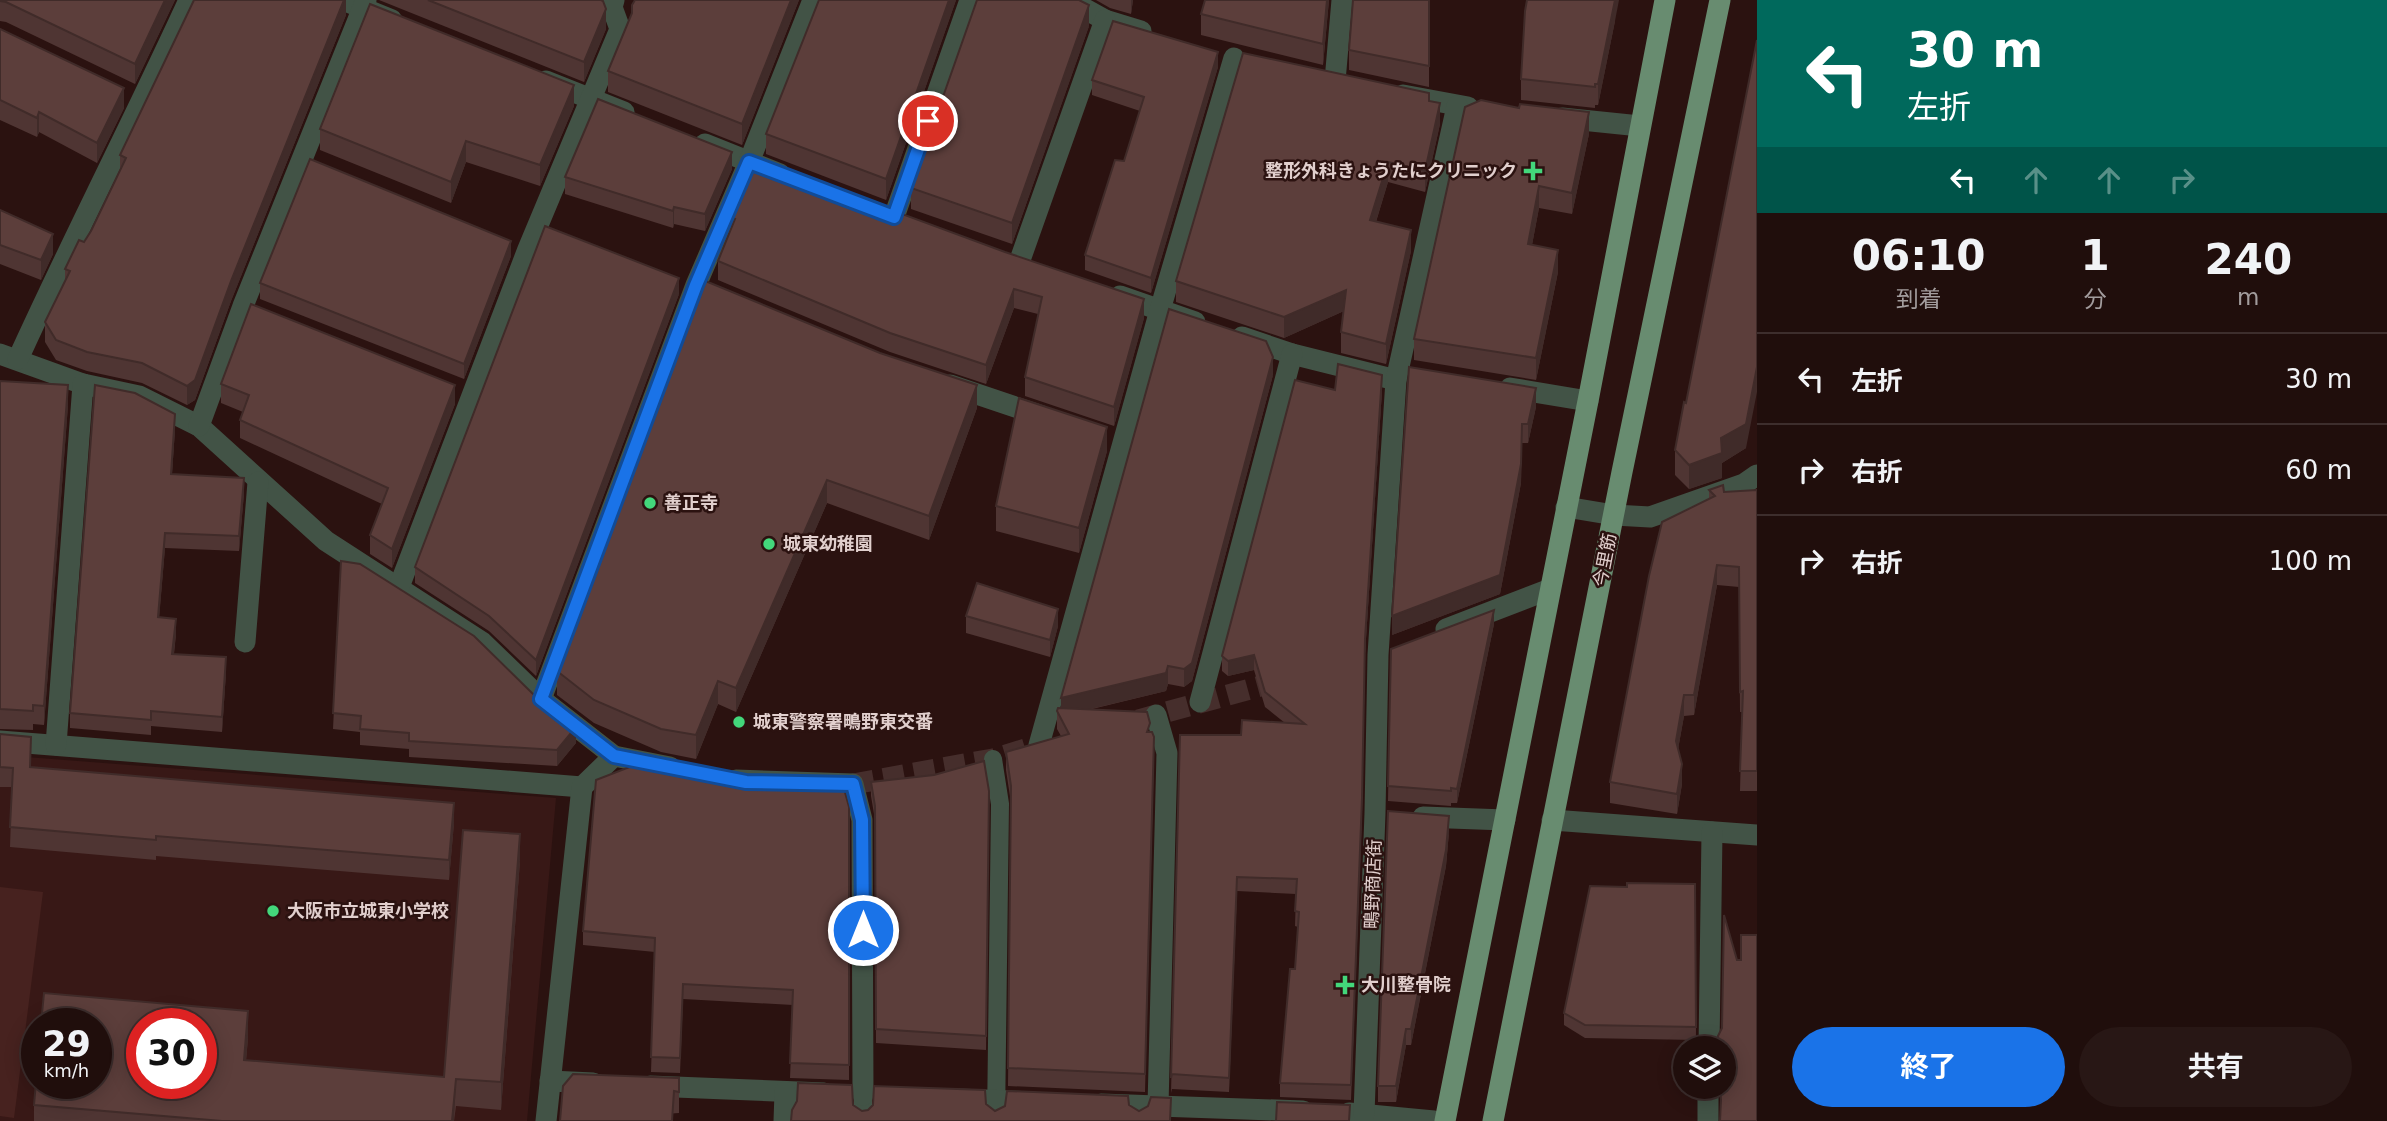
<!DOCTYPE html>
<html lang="ja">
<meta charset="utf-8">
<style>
:root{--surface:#200e0c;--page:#281715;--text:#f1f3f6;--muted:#a29c9d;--line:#3d2e2d;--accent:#1a73e8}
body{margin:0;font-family:"DejaVu Sans","Noto Sans JP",sans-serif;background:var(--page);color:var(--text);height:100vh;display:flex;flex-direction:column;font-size:26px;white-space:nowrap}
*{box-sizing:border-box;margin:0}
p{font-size:23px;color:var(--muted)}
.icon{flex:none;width:38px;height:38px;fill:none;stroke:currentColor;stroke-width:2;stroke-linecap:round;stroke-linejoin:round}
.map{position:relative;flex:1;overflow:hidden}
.drawer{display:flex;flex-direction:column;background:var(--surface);width:630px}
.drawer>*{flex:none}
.banner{background:#00695c;color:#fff;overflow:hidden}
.tools{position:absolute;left:1673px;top:1036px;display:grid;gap:14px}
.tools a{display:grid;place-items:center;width:63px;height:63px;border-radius:50%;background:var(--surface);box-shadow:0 4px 18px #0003,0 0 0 2px var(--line);font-size:35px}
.speed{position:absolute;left:21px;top:1008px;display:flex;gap:14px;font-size:35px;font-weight:700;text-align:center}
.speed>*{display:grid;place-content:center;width:91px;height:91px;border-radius:50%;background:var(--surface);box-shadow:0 4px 18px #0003,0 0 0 2px var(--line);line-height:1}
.speed small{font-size:18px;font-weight:400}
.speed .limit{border:10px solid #d22;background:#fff;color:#111}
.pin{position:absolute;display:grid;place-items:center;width:60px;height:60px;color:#fff;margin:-30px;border:4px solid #fff;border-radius:50%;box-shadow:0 2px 7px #0007}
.me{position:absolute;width:77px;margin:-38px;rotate:0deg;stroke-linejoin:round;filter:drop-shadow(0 0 5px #0008)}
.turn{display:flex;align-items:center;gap:24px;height:147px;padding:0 35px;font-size:32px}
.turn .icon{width:91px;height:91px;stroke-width:2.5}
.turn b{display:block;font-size:49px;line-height:60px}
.lanes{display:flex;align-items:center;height:66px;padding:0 35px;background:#0003;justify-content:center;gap:35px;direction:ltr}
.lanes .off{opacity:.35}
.eta{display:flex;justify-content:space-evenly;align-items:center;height:119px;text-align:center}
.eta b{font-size:42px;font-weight:700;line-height:49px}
.primary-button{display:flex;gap:14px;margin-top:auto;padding:14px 35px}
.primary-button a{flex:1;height:80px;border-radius:42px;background:var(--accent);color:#fff;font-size:28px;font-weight:700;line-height:80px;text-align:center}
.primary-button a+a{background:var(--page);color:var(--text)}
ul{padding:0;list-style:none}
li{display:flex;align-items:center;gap:21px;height:91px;padding:0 35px;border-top:2px solid var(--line)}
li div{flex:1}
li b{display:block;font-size:26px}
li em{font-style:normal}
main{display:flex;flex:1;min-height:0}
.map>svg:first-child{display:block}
.built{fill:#381816;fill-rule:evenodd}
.green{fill:#47221f}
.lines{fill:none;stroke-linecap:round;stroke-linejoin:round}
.street-tunnel{stroke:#462e2c;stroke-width:21;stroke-dasharray:21 10;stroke-linecap:butt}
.lane{stroke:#425346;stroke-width:18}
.street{stroke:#425346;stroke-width:21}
.primary{stroke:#688c70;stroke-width:21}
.wall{fill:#4f3533}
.shaded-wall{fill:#402b29}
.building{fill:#5c3e3b;stroke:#402b29;stroke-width:2;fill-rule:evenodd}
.route-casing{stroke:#114b97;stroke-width:18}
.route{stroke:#1a73e8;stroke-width:12}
.poi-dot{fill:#43d77b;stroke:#2b1210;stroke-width:2.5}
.labels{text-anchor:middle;stroke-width:5;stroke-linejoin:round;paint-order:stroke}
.poi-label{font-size:18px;font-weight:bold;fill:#e1cfcd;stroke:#2b1210;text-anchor:start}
.street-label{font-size:18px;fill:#e1cfcd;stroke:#2b1210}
</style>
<main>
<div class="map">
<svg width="1757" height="1121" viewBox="0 0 1757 1121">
<rect width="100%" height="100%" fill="#2b1210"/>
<!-- built -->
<path class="built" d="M0,755L556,798L527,1121H0ZM37,1024H96V1083H37ZM142,1024H201V1083H142Z"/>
<!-- green -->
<path class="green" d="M0,887L43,892L14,1118L0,1116Z"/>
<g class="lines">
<!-- street-tunnel -->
<g class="street-tunnel">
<path d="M1138,720L1286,679"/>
<path d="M853,784L993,759L1032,747"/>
</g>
<!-- lane -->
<g class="lane">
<path d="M993,759L1000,804L996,1121"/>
<path d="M863,1121V1095"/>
</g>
<!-- street -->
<g class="street">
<path d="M343,0L392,20"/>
<path d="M1069,0L1105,20L1141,31"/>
<path d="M546,81L624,112"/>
<path d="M1335,81L1342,0"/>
<path d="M1403,95L1468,107"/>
<path d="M1562,118L1640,126"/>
<path d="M705,144L780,174"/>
<path d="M894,217L970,0"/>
<path d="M1020,260L1105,20"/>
<path d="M1120,296L1195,322"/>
<path d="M1242,337L1292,354L1396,380"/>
<path d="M0,354L83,384L139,396L199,426L326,541L482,642L541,699L614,756L670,767"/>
<path d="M18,359C73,238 134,120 189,0"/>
<path d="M950,385L1042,416"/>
<path d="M1510,388L1588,401"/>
<path d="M199,426L243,306L366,0"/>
<path d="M1566,507L1614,515L1650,517L1744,484L1757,475"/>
<path d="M399,587L528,249L620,29L612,7L614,0"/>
<path d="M1446,629L1550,589"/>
<path d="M245,642L258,482"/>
<path d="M541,699L696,285L749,162L813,0"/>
<path d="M1200,702L1292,354"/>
<path d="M1156,715L1167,753L1158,1106"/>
<path d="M0,741L582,787"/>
<path d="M56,745L83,384"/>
<path d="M1039,745L1160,310L1234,58"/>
<path d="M736,780L853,784L862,820L863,1095"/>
<path d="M1423,817L1505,820"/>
<path d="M1552,820L1757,835"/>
<path d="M1709,1048L1712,832"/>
<path d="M550,1081L593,1083"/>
<path d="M650,1086L824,1093"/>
<path d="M958,1099L1034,1102"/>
<path d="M1101,1104L1303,1111"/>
<path d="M1349,1113L1434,1121"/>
<path d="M1364,1114L1375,813L1378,655L1396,380L1457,106"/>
<path d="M546,1121L582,787L614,756"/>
<path d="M784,1121L785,1092"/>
<path d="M1708,1121V1087"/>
</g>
<!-- primary -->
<g class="primary">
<path d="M1445,1121L1588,401L1665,0"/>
<path d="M1493,1121L1622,472L1720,0"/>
</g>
</g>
<!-- wall -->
<g class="wall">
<path d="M0,0H175L135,84L6,22L0,21Z"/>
<path d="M346,0V15L231,301L195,400L187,405L142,383L87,371L56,360L45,342V322L65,281V269L91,231L120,171V155Z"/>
<path d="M379,0H601L606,29L584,82Z"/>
<path d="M635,0H799L742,145L608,92V71L632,13Z"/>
<path d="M956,0L886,200L766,154V134Z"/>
<path d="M1096,0H1133L1131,14L1110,8Z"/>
<path d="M1205,0H1329L1323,65L1201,35V14Z"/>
<path d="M1429,0V87L1349,70V50Z"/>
<path d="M1615,21L1598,105H1595V108L1521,100V79Z"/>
<path d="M1089,26L1012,244L911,209V188Z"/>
<path d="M0,29L124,108L97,163L39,132L37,137L0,120Z"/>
<path d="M1218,67L1151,293L1085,270V255L1124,161L1140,111L1092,95V80Z"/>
<path d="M1429,101L1440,124L1425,192L1388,182L1376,222L1411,251L1386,364L1341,353V332L1344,311L1284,338L1176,302V281Z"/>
<path d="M574,106L540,186L466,162L451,203L320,150V129Z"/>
<path d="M1519,108L1589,134L1572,214L1539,208L1532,245L1558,272L1536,380L1414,360V339Z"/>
<path d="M732,169L705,231L674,224L673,228L565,194V177Z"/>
<path d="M0,210L53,254L41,280L0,264Z"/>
<path d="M731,218L1144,318L1114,426L1025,396V377L1038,314L1014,308L986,384L890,352L718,280V261L731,230Z"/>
<path d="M511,256L464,379L260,299V283Z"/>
<path d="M703,280L977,408L929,540L827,503L736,712L718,704L696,759L661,752L594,723L557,695V671Z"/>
<path d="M679,294L536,676L489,631L415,583V567Z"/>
<path d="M1273,375L1192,681L1184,687L1168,684L1166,691L1088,710L1150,732L1154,755L1145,1092L1008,1086L1011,803L1006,770V752L1061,736L1057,729V711L1061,708Z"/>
<path d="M0,381L68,405L44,725L33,724V730L0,729Z"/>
<path d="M221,384L455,404L392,568L370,554V535L382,504L240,438V420L243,412L221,403Z"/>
<path d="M1536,388V407L1528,443H1522L1521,483L1500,594L1392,635Z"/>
<path d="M1335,390H1382L1365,654L1362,813L1351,1100L1280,1097V1083L1295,969L1298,927L1295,926L1296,894L1237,891L1229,1092L1172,1089L1171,1093L1180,735H1241L1285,723L1265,707L1254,670L1228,676L1222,671V656Z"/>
<path d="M1686,403L1746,448L1722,463V478L1689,489L1675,475V450Z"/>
<path d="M175,429L172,474L244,493L239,551L165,548L159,617L176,634L174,654L226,672L222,732L151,726V735L70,728V713Z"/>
<path d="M1107,451L1079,553L996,531V506Z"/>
<path d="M1709,490L1724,492L1757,490V791H1740L1742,712H1740L1739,587L1717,585L1694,715L1684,716L1678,749L1682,784L1677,814L1610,803V782L1709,499Z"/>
<path d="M341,561L576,743L557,766L409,757V749L360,745V732L333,729Z"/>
<path d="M966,616L1058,626L1050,657L966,633Z"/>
<path d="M1494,624L1457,803H1451V806L1388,801L1391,649Z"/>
<path d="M0,734L31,767L454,823L449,880L156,856V860L10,847L12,787H0Z"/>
<path d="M871,782L989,791L986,1050L876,1043L875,820L871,796Z"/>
<path d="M849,807V1080L790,1078L793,1005L683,999L680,1073L651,1072L655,952L583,945V931Z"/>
<path d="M1449,832L1446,866L1411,1045H1406L1396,1102H1378V1086Z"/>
<path d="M520,861L501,1110L456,1106L454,1121H34V1105L248,1038L246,1060L444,1077Z"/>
<path d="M1695,884L1696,1040L1585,1038L1564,1025V1013L1627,887Z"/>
<path d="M679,1078V1113L560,1121Z"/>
</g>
<!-- shaded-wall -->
<g class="shaded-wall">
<path d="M165,0H175L135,84V64Z"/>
<path d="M344,0H346V15L231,301L195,400L187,405V386L231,281Z"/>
<path d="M791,0H799L742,145V124Z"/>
<path d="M949,0H956L886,200V179Z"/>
<path d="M1131,0H1133L1131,14Z"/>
<path d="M1327,0H1329L1323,65V44Z"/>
<path d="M1615,0H1619L1615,21L1598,105V84Z"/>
<path d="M1089,5V26L1012,244V223Z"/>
<path d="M606,9V29L584,82V62Z"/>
<path d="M1218,52V67L1151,293V278Z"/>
<path d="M574,85V106L540,186V165Z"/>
<path d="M124,88V108L97,163V143Z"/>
<path d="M1440,103V124L1425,192V171Z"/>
<path d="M39,112V132L37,137V118Z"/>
<path d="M1589,112V134L1572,214V193Z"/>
<path d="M466,141V162L451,203V182Z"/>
<path d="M732,152V169L705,231V214Z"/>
<path d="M1388,162V182L1370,241V220Z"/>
<path d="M1539,186V208L1528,266V244Z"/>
<path d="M674,207V224L673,228V211Z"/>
<path d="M1411,230V251L1386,364V344Z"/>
<path d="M53,234V254L41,280V260Z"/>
<path d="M511,241V256L464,379V364Z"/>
<path d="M1558,250V272L1536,380V358Z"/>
<path d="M679,278V294L536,676V660Z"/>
<path d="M1014,289V308L986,384V365Z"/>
<path d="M1346,290V310L1284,338V317Z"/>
<path d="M1144,299V318L1114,426V407Z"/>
<path d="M1273,357V375L1192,681L1184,687V669Z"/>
<path d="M1757,367V392L1746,448L1722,463V478L1689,489V465L1721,438Z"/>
<path d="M1382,375V390L1365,654L1362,813L1351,1100L1365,639Z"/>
<path d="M68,385V405L44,725V706Z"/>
<path d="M455,385V404L392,568V549Z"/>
<path d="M977,385V408L929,540V516Z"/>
<path d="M1536,388V407L1528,443V424Z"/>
<path d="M175,414V429L171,489V474Z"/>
<path d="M1522,424L1521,483L1500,594L1392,635V616Z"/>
<path d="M1107,427V451L1079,553V528Z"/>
<path d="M244,478V493L239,551V536Z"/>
<path d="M827,480V503L736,712V688Z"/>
<path d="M165,533V548L158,632V617Z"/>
<path d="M1717,565V585L1694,715V695Z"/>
<path d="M1058,609V626L1050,657V640Z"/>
<path d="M1494,610V624L1457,803V789Z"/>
<path d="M176,619V634L172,669V654Z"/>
<path d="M1254,655V670L1228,676V661Z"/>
<path d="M226,657V672L222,732V717Z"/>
<path d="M1168,666V684L1166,691L1061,716V698Z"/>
<path d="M718,681V704L696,759V735Z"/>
<path d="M1684,695V716L1676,761V741Z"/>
<path d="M576,727V743L557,766V750Z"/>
<path d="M1682,764V784L1677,814V794Z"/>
<path d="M454,803V823L449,880V860Z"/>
<path d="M1449,816V832L1446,866L1411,1045V1029Z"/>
<path d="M520,834V861L501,1110V1082Z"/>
<path d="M1237,877V891L1229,1092V1078Z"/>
<path d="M248,1011V1038L244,1087V1060Z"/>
<path d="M1406,1029V1045L1396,1102V1086Z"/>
<path d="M456,1079L454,1121H452Z"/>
</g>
<!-- building -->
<g class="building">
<path d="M0,0H165L135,64L6,2L0,1Z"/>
<path d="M194,0H344L231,281L195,380L187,386L142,363L87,352L56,340L45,322L70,271L65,269L79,240L84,242L91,231L126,158L120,155Z"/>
<path d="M428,0H601L603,1L606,9L584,62Z"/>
<path d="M635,0H791L742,124L608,71L632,13V5Z"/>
<path d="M819,0H949L886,179L766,134Z"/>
<path d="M977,0H1079L1089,5L1012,223L911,188Z"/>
<path d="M1205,0H1327L1323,44L1201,14Z"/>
<path d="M1353,0H1429V66L1349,50Z"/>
<path d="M1527,0H1615L1598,84H1595V87L1521,79L1525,11Z"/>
<path d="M370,4L574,85L540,165L466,141L451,182L320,129Z"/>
<path d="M1113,21L1218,52L1151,278L1085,255L1115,160L1124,161L1144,97L1092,80Z"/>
<path d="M0,29L124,88L97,143L39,112L37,118L0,100Z"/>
<path d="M1757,40V367L1746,424L1721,438L1722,453L1689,465L1675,450L1684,402L1686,403Z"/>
<path d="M1243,53L1429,93V101L1440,103L1425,171L1388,162L1370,220L1411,230L1386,344L1341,332L1346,290L1284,317L1176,281Z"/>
<path d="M598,99L732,152L705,214L674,207L673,211L565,177Z"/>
<path d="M1481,100L1519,108L1520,104L1589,112L1572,193L1539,186L1528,244L1558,250L1536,358L1414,339L1465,107Z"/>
<path d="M310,159L511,241L464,364L260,283Z"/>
<path d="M756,160L1005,252L1144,299L1114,407L1025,377L1042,297L1014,289L986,365L890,333L718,261L735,219L731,218Z"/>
<path d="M0,210L53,234L41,260L0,245Z"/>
<path d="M545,226L679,278L536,660L489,616L415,567Z"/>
<path d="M703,280L880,353L977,385L929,516L827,480L736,688L718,681L696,735L661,729L594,700L557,671Z"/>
<path d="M251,304L455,385L392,549L370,535L388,488L240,420L249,395L221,384Z"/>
<path d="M1169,309L1266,341L1273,357L1192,663L1184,669L1168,666L1166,673L1061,698Z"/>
<path d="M1338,364L1382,375L1365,639L1362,798L1351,1085L1280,1083L1290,969H1295L1299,912L1295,911L1297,879L1237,877L1229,1078L1172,1074L1171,1078L1180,735H1241L1242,720L1305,724L1265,692L1254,655L1228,661L1222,656L1295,380L1335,390Z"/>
<path d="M1409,367L1536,388L1528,424H1522L1521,464L1500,575L1392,616Z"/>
<path d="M0,381L68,385L44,706L33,705V711L0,709Z"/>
<path d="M95,385L135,393L175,414L171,474L244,478L239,536L165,533L158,617L176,619L172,654L226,657L222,717L151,711V720L70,713Z"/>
<path d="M1019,398L1107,427L1079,528L996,506Z"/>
<path d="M1723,485L1724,492L1757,490V771H1740L1743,691L1740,692L1739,567L1717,565L1694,695H1684L1676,741L1682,764L1677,794L1610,782L1649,576L1662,522L1715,496L1709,490Z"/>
<path d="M341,561L360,564L474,636L532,693L576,727L557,750L409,741V733L360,729L361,716L333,713Z"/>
<path d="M977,583L1058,609L1050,640L966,616Z"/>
<path d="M1494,610L1457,789L1451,788V791L1388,786L1391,649Z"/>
<path d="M1058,708L1147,712L1150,723L1147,732H1152L1154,737L1145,1074L1008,1068L1011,786L1006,752L1069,734L1057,711Z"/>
<path d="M0,734L31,737L30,767L454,803L449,860L156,836V840L10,827L13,768L0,767Z"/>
<path d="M645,761L744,780L799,785H843L849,807V1065L790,1063L793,990L683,984L680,1058L651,1057L655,938L583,931L596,780Z"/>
<path d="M984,761L989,791L986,1036L876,1029L875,806L871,782L934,775Z"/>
<path d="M1388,811L1449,816L1446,850L1425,957L1411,1029H1406L1396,1086H1378Z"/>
<path d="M463,830L520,834L501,1082L456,1079L452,1121H222L34,1105L37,1070V1083H96V1024H41L44,993L248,1011L244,1060L444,1077ZM142,1024H201V1083H142Z"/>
<path d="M1627,883L1695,884L1696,1027L1585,1025L1564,1013L1590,886L1627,887Z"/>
<path d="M1724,915L1737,960H1741V935H1757V1121H1720L1721,1100L1720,1087H1724V1048H1719L1718,1036L1722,1028Z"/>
<path d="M573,1074L679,1078V1092L674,1091L672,1121H560L563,1086Z"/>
<path d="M798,1083L852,1085L853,1105L862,1111L868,1110L873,1105L874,1086L985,1090L986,1104L995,1111L1005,1106L1007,1091L1128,1096L1129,1105L1139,1111L1148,1106L1151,1097L1171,1098L1170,1121H791L792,1110L797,1101Z"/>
<path d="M1277,1102L1350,1105L1349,1121H1276Z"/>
</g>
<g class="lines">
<defs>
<path id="route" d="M863,930L862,820L853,784L746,782L614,756L541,699L696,285L749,162L894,217L928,121"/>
</defs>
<!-- route casing -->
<use href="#route" class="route-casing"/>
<!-- route -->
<use href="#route" class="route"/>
</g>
<!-- markers -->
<g class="poi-dot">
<path d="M1529.5 160.5h7v7h7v7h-7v7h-7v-7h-7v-7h7z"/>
<circle cx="650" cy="503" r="7"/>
<circle cx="769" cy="544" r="7"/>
<circle cx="739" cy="722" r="7"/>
<circle cx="273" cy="911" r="7"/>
<path d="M1341.5 974.5h7v7h7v7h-7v7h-7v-7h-7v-7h7z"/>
</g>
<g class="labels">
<!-- poi labels -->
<g class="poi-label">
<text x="1517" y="177" text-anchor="end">整形外科きょうたにクリニック</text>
<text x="664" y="509">善正寺</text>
<text x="783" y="550">城東幼稚園</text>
<text x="753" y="728">城東警察署鴫野東交番</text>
<text x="287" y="917">大阪市立城東小学校</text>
<text x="1361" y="991">大川整骨院</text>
</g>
<!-- street labels -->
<g class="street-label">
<text transform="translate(1605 560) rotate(-79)" y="6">今里筋</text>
<text transform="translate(1373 884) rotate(-88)" y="6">鴫野商店街</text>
</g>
</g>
</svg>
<div class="tools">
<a><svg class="icon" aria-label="layers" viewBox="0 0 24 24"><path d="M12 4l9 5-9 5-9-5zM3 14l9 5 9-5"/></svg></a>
</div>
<div class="speed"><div>29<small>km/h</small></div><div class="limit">30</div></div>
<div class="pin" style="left:928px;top:121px;background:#d93025"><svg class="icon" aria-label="arrive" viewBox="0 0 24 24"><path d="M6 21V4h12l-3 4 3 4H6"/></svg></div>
<svg class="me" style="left:863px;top:930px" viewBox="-20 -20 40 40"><circle r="17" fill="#1a73e8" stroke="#fff" stroke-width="3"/><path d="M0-11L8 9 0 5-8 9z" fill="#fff"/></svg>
</div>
<section class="drawer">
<div class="banner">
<div class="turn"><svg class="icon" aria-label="left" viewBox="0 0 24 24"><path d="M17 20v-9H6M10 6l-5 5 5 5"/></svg><div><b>30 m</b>左折</div></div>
<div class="lanes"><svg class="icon" aria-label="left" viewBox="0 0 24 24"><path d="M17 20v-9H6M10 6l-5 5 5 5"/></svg><svg class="icon off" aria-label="ahead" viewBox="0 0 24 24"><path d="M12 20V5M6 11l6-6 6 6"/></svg><svg class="icon off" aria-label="ahead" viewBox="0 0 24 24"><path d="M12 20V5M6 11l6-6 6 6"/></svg><svg class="icon off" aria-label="right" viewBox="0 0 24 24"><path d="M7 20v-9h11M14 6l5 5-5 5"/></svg></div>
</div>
<div class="eta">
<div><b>06:10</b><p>到着</p></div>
<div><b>1</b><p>分</p></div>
<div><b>240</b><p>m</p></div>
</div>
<ul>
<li><svg class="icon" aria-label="left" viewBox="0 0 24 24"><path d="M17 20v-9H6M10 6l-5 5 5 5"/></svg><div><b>左折</b></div><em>30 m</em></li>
<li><svg class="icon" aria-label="right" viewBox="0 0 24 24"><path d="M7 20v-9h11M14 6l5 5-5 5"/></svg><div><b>右折</b></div><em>60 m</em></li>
<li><svg class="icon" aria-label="right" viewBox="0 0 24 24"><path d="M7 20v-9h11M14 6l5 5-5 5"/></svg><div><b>右折</b></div><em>100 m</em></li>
</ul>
<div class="primary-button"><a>終了</a><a>共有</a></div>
</section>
</main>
